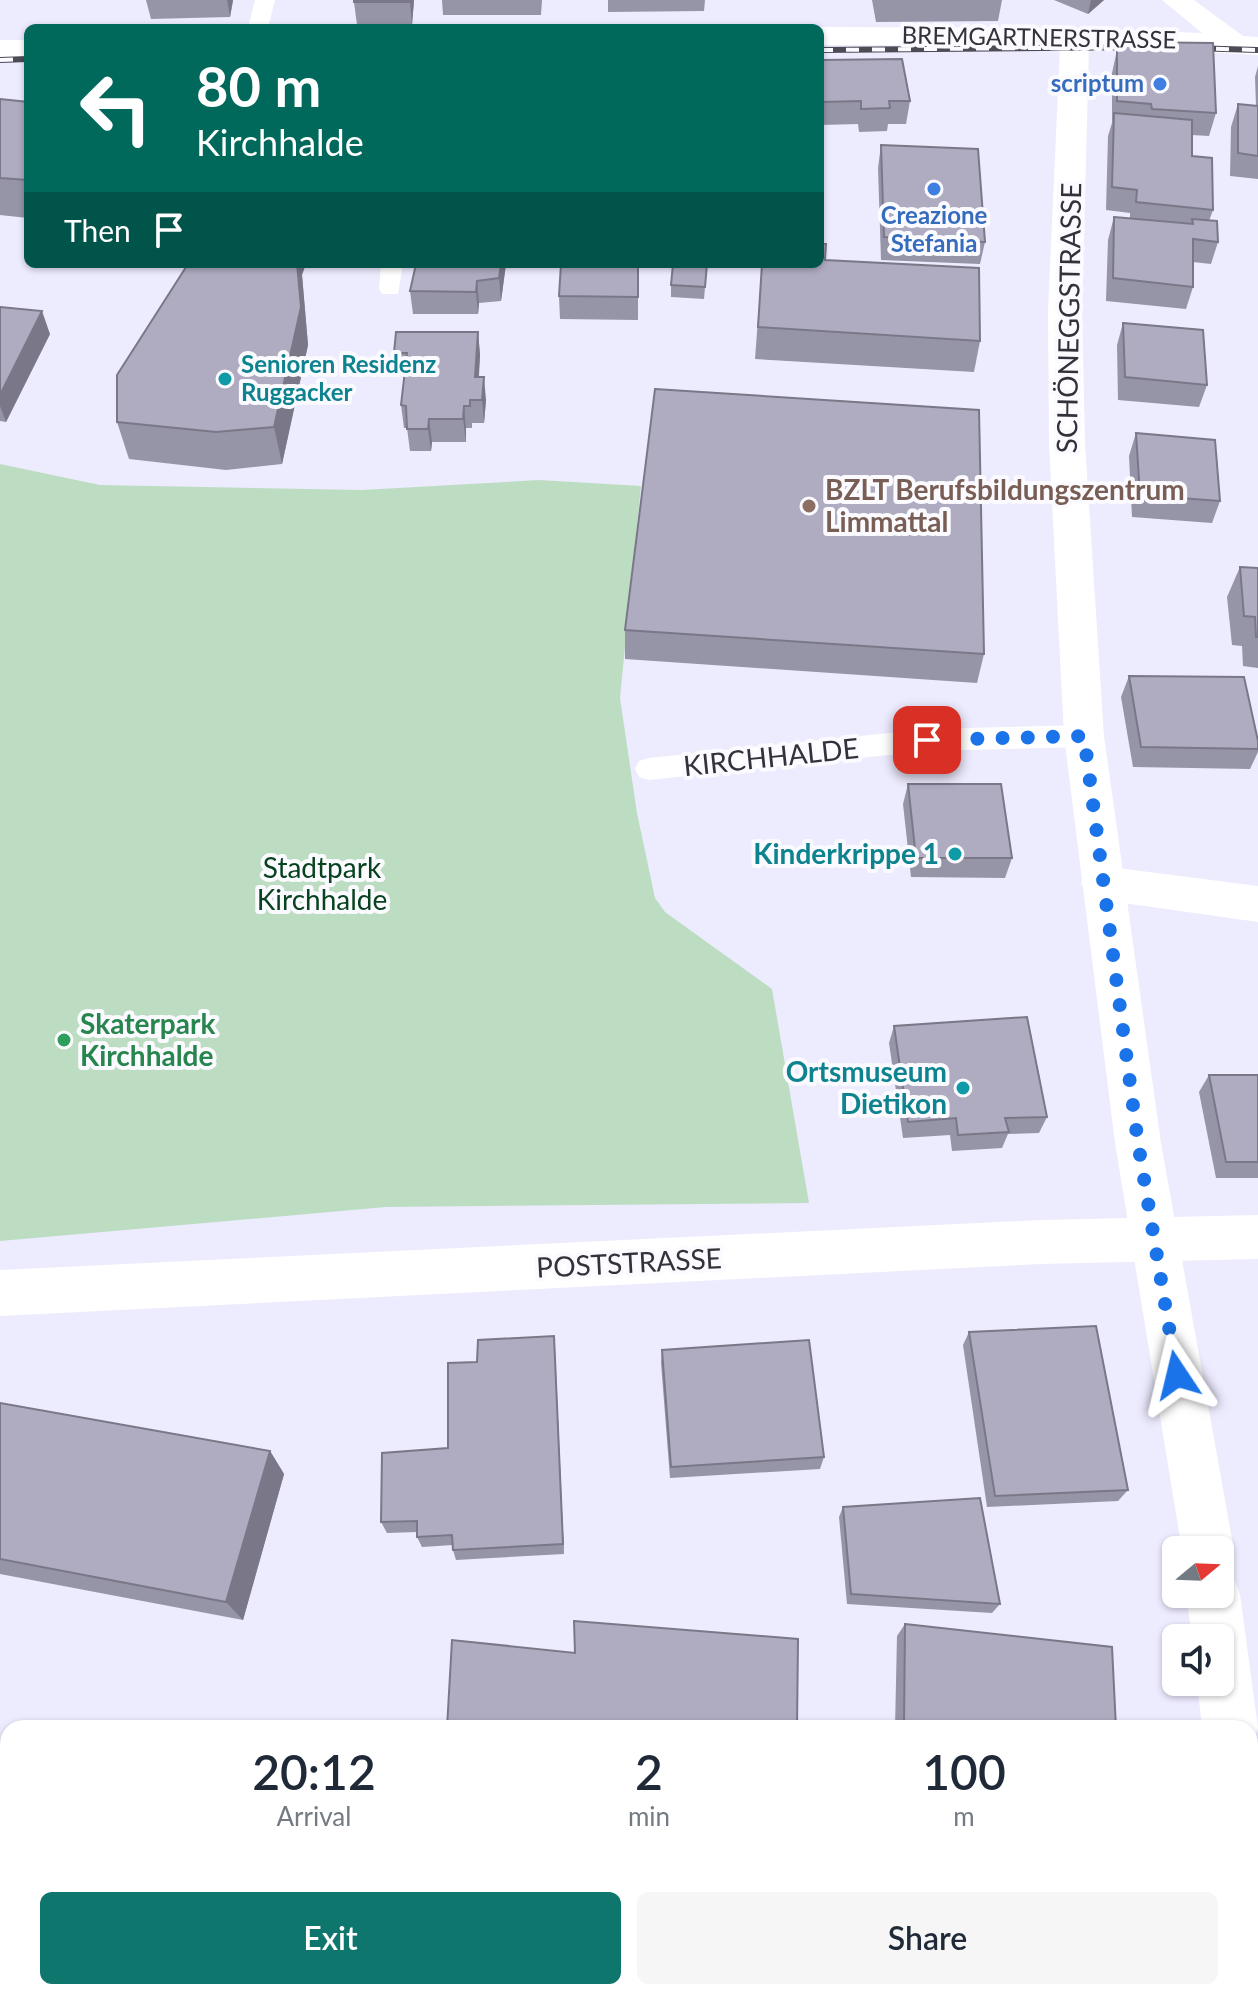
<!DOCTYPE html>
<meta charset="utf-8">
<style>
:root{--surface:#fff;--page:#f6f6f7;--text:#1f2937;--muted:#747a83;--accent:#0f766e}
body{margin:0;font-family:Lato,sans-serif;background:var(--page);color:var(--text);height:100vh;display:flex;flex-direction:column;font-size:30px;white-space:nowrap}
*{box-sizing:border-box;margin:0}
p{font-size:26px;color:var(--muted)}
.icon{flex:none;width:44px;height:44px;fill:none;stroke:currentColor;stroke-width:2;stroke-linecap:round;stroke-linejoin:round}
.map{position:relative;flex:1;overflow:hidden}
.details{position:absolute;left:0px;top:1720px;width:1258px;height:280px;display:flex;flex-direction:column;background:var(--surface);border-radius:24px 24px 0 0;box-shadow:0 2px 6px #0004}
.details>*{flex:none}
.banner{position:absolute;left:24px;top:24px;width:800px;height:244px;border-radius:12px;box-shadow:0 2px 6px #0004;background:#00695c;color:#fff;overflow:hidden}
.needle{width:52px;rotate:71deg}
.fabs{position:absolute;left:1162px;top:1536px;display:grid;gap:16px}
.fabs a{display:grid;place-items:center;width:72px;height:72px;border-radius:12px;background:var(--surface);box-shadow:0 2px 6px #0004;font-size:40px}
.pin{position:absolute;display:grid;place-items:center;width:68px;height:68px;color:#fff;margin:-34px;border-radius:16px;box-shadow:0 4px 12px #0006}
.me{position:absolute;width:88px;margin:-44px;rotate:350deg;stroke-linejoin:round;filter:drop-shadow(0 0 6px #0008)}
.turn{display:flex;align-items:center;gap:28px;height:168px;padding:0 40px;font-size:36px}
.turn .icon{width:104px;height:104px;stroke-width:2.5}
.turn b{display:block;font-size:56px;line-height:68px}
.then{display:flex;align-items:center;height:76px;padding:0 40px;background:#0003;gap:16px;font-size:30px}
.eta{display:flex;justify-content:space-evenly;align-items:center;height:136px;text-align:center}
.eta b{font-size:48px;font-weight:600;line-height:56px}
.action{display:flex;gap:16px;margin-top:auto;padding:16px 40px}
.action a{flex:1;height:92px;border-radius:12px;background:var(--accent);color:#fff;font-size:32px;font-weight:600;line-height:92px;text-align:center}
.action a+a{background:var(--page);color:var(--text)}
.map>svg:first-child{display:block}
.green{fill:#bdddc3}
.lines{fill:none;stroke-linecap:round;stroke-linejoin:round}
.lane{fill:#fff;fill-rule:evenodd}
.street{fill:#fff;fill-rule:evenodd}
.secondary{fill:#fff;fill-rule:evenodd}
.rail-casing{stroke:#4c4b56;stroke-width:6}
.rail{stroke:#fbfaff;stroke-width:4;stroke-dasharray:13;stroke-linecap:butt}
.wall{fill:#9694a7}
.shaded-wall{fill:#7a7888}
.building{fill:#afacc2;stroke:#7a7888;stroke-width:2}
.route{stroke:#1a73e8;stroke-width:14;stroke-dasharray:0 25.2}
.shop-dot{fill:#3f7fe0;stroke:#fbfaff;stroke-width:3}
.culture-dot{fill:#0f9aa8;stroke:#fbfaff;stroke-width:3}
.education-dot{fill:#8d6e63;stroke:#fbfaff;stroke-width:3}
.leisure-dot{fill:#2e9e5b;stroke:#fbfaff;stroke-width:3}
.labels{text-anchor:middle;stroke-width:8;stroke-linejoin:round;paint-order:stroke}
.far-street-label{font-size:24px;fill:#33323b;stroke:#fbfaff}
.far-shop-label{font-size:24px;font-weight:bold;fill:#366cbe;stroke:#fbfaff;text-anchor:end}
.far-culture-label{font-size:24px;font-weight:bold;fill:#0d838f;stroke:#fbfaff;text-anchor:start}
.street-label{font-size:28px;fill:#33323b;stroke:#fbfaff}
.education-label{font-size:28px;font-weight:bold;fill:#785e54;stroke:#fbfaff;text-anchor:start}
.culture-label{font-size:28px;font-weight:bold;fill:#0d838f;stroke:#fbfaff;text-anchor:end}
.park-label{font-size:28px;fill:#08421f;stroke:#fbfaff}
.leisure-label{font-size:28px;font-weight:bold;fill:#27864d;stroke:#fbfaff;text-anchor:start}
</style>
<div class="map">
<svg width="1258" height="2000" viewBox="0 0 1258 2000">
<rect width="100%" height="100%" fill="#edebfe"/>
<!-- green -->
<path class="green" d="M0,464L100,485L362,490L539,480L641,486L620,698L637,813L655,898L665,912L772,989L809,1203L386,1207L0,1241Z"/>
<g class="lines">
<!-- lane -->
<g class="lane">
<path d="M255,0H275L268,28H248Z"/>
<path d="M381,264H403L398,294H382L379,289Z"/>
<path d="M1084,725L1094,729L1098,736L1094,743L1084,747L927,751L649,780L639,777L635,769L639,761L649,758L927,729Z"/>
</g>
<!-- street -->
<g class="street">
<path d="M1102,866L1258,886V922L1102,900L1087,895L1081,883L1087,871Z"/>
<path d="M1258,1215V1259L1041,1264L0,1316V1270L1041,1220Z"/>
</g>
<!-- secondary -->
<g class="secondary">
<path d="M1162,0H1194L1243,36L1258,37V55L1089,46L1082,311L1085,444L1104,736L1161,1143L1234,1550L1227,1569L1221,1571L1232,1575L1240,1594L1258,1728L1250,1746V1728H1202L1197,1682H1220V1638H1192L1186,1594H1220V1550H1182L1115,1143L1064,736L1049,444L1048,311L1060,46L820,45V28H817L820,27L1075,28L1202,33Z"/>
<rect x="0" y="40" width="28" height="18"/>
<path d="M1250,1897L1258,1900V2000H1227V1992H1250Z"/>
</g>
<defs>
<g id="rail">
<path d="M1190,48L1258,50"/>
<path d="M820,50L1146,47"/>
<path d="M0,60L28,59"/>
</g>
</defs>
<!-- rail casing -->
<use href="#rail" class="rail-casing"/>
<!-- rail -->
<use href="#rail" class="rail"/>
</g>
<!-- wall -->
<g class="wall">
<path d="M146,0H233L230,17L151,19Z"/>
<path d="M414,0L412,25H357L354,2Z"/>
<path d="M442,0H542L541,15H443Z"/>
<path d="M608,0H705L704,11L608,12Z"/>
<path d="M872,0H1002L998,21L876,22Z"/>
<path d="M1054,0H1104L1088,14Z"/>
<path d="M1117,50L1216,113L1209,136L1192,135V156L1213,210L1209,221L1218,242L1211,264L1193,262V287L1186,309L1106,301L1108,240L1114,217L1130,218V213L1106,210L1108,136L1112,123V73Z"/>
<path d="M820,60L910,101L906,124H888L887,131L859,132L858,124L820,125Z"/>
<path d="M1258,66V179L1230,176L1231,127L1238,104L1256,106L1255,77Z"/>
<path d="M0,99L28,102V218L0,215Z"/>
<path d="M881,145L985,242L980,264L881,260L878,168Z"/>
<path d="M825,260L980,341L974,372L755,359L762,264Z"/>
<path d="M506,264L501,301L479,303L478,314H413L410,291Z"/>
<path d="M638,264V320L560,319L559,296Z"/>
<path d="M707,264L704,299L671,297V285Z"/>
<path d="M302,275L308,345L282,464L226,470L129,459L117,422Z"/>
<path d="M0,307L50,334L6,422L0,421Z"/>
<path d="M1123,323L1207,385L1199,407L1118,400L1117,345Z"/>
<path d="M478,332L480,355L479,377L486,400L484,423H472V428H466V442H432L431,451H410L407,428H404L401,405L404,376H397L394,353Z"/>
<path d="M1136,433L1220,501L1212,523L1132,517L1129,456Z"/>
<path d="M1240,567L1258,568V668L1243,666L1242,646L1232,645L1227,597Z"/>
<path d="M625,630L984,654L977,683L625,659Z"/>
<path d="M1129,676L1258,741V752L1250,769L1133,767L1121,697Z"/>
<path d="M908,784L1012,858L1005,878L911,877L903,804Z"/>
<path d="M894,1026L1047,1117L1039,1133L1008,1134L1002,1148L952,1151L950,1135L903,1138L889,1043Z"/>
<path d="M1209,1075H1258V1178H1216L1199,1092Z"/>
<path d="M969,1332L1128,1490L1118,1501L987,1507L963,1345Z"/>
<path d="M554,1336L564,1554L456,1560L453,1550V1545L422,1547L417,1537V1532L387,1533L381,1522L448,1448L477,1362Z"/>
<path d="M662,1350L824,1457L820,1469L670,1478L661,1363Z"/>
<path d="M0,1403L270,1451L284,1474L243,1620L0,1574Z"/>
<path d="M843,1507L1000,1604L992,1613L847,1604L839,1517Z"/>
<path d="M905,1624L1116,1728H895L897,1636Z"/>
</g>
<!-- shaded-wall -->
<g class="shaded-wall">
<path d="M227,0H233L230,17Z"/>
<path d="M410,0H414L412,25L410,2Z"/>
<path d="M1091,0H1104L1088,14Z"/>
<path d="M297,264H306L302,275L308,345L282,464L274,427Z"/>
<path d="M501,264H506L501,301L499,278Z"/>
<path d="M477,281L479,303L478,314L476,292Z"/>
<path d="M42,311L50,334L6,422L0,406V395Z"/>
<path d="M478,332L480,355L477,400L475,377Z"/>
<path d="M484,377L486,400L484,423L482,400Z"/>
<path d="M464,406L466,428V442L463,419Z"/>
<path d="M429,419L432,442L431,451L428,429Z"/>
<path d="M554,1336L555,1349L564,1554L563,1544Z"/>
<path d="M270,1451L284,1474L243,1620L226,1602Z"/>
<path d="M143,1992H159L157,2000H142Z"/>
</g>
<!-- building -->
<g class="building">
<rect x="354" y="0" width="56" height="2"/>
<path d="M1131,42L1213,43L1216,113L1152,109L1151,104L1117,101V50Z"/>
<path d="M902,59L910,101H889L890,108L861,109V101L820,102V60Z"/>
<path d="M0,99L28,102V180L0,178Z"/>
<path d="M1238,104L1258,106V156L1238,153Z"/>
<path d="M1114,113L1192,120V156L1212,158L1213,210L1136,202L1137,190L1112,187Z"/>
<path d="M881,145L978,149L985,242L884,237Z"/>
<path d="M1114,217L1193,224L1192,219L1217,221L1218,242L1193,239V287L1113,278Z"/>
<path d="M820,244H826L825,260L979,268L980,341L758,327L762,264H820Z"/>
<path d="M188,264H297L301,307L274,427L216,432L117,422V375Z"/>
<path d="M416,264H501L499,278L477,281L476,292L410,291Z"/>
<path d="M561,264H638V297L559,296Z"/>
<path d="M673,264H707L705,287L671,285Z"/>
<path d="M0,307L42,311L0,395Z"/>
<path d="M1123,323L1203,330L1207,385L1125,377Z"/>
<path d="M396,332H478L475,377H484L482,400H470V406H464L463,419H429L428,429H407L406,406L401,405L407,353H394Z"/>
<path d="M655,389L979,410L984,654L625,630Z"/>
<path d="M1136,433L1215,440L1220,501L1140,495Z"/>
<path d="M1240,567L1258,568V637H1256L1255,617L1244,616Z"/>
<path d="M1129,676L1244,677L1258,741V749L1141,747Z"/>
<path d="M908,784H1001L1012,858H916Z"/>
<path d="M1027,1017L1047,1117L1005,1118L1009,1132L958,1135L956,1118L908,1122L894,1026Z"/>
<path d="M1209,1075H1258V1162H1226Z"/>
<path d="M1096,1326L1128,1490L995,1496L969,1332Z"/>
<path d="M554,1336L563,1544L453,1550L452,1535L417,1537V1521L381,1522L382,1453L448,1448V1363L477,1362L478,1340Z"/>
<path d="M809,1340L824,1457L671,1467L662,1350Z"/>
<path d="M0,1403L270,1451L226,1602L0,1559Z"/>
<path d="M980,1498L1000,1604L851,1594L843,1507Z"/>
<path d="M574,1621L798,1639L797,1728H447L452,1640L575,1653Z"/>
<path d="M905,1624L1112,1647L1116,1728H904Z"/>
<path d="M0,1891L8,1892V1992H143L142,2000H0Z"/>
<path d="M402,1992H422L459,2000H400Z"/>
</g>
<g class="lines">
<!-- route -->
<path class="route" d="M927,740L1084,736L1138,1143L1177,1375"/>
</g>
<!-- markers -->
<g class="shop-dot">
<circle cx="1160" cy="84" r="8"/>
<circle cx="934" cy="189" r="8"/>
</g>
<g class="culture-dot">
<circle cx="225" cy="379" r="8"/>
<circle cx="955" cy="854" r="8"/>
<circle cx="963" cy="1088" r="8"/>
</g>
<circle class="education-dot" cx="809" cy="506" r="8"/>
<circle class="leisure-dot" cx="64" cy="1040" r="8"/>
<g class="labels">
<!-- far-street labels -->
<g class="far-street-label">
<text transform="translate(1039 38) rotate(1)" y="8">BREMGARTNERSTRASSE</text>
</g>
<!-- far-shop labels -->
<g class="far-shop-label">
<text x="1144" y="92">scriptum</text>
<text x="934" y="224" text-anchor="middle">Creazione<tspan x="934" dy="28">Stefania</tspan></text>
</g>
<!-- far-culture labels -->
<g class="far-culture-label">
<text x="241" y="373">Senioren Residenz<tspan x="241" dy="28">Ruggacker</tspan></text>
</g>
<!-- street labels -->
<g class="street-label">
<text transform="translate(1069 318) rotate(-89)" y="10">SCHÖNEGGSTRASSE</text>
<text transform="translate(771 757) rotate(-6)" y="10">KIRCHHALDE</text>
<text transform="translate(629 1263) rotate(-3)" y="10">POSTSTRASSE</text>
</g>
<!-- education labels -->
<g class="education-label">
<text x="825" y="500">BZLT Berufsbildungszentrum<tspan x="825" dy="32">Limmattal</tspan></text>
</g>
<!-- culture labels -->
<g class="culture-label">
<text x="939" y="864">Kinderkrippe 1</text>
<text x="947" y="1082">Ortsmuseum<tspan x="947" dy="32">Dietikon</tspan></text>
</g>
<!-- park labels -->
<g class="park-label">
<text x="322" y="878">Stadtpark<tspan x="322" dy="32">Kirchhalde</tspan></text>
</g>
<!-- leisure labels -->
<g class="leisure-label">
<text x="80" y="1034">Skaterpark<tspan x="80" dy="32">Kirchhalde</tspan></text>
</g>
</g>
</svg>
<div class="fabs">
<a><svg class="needle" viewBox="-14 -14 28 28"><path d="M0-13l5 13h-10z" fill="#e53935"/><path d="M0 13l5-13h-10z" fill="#747a83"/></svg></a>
<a><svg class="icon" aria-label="sound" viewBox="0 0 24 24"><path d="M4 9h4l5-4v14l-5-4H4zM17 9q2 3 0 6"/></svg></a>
</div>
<div class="pin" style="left:927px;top:740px;background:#d93025"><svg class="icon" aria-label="arrive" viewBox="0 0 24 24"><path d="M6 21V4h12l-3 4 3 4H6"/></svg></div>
<svg class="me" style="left:1177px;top:1375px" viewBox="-20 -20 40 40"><path d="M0-17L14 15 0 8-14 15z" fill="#1a73e8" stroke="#fff" stroke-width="4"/></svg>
<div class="banner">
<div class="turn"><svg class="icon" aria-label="left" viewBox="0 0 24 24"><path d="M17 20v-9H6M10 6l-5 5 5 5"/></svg><div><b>80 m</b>Kirchhalde</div></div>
<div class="then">Then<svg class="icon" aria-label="arrive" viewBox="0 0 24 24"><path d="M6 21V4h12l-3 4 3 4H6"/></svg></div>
</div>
<section class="details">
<div class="eta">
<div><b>20:12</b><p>Arrival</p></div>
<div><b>2</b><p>min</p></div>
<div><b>100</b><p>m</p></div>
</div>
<div class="action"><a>Exit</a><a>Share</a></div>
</section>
</div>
